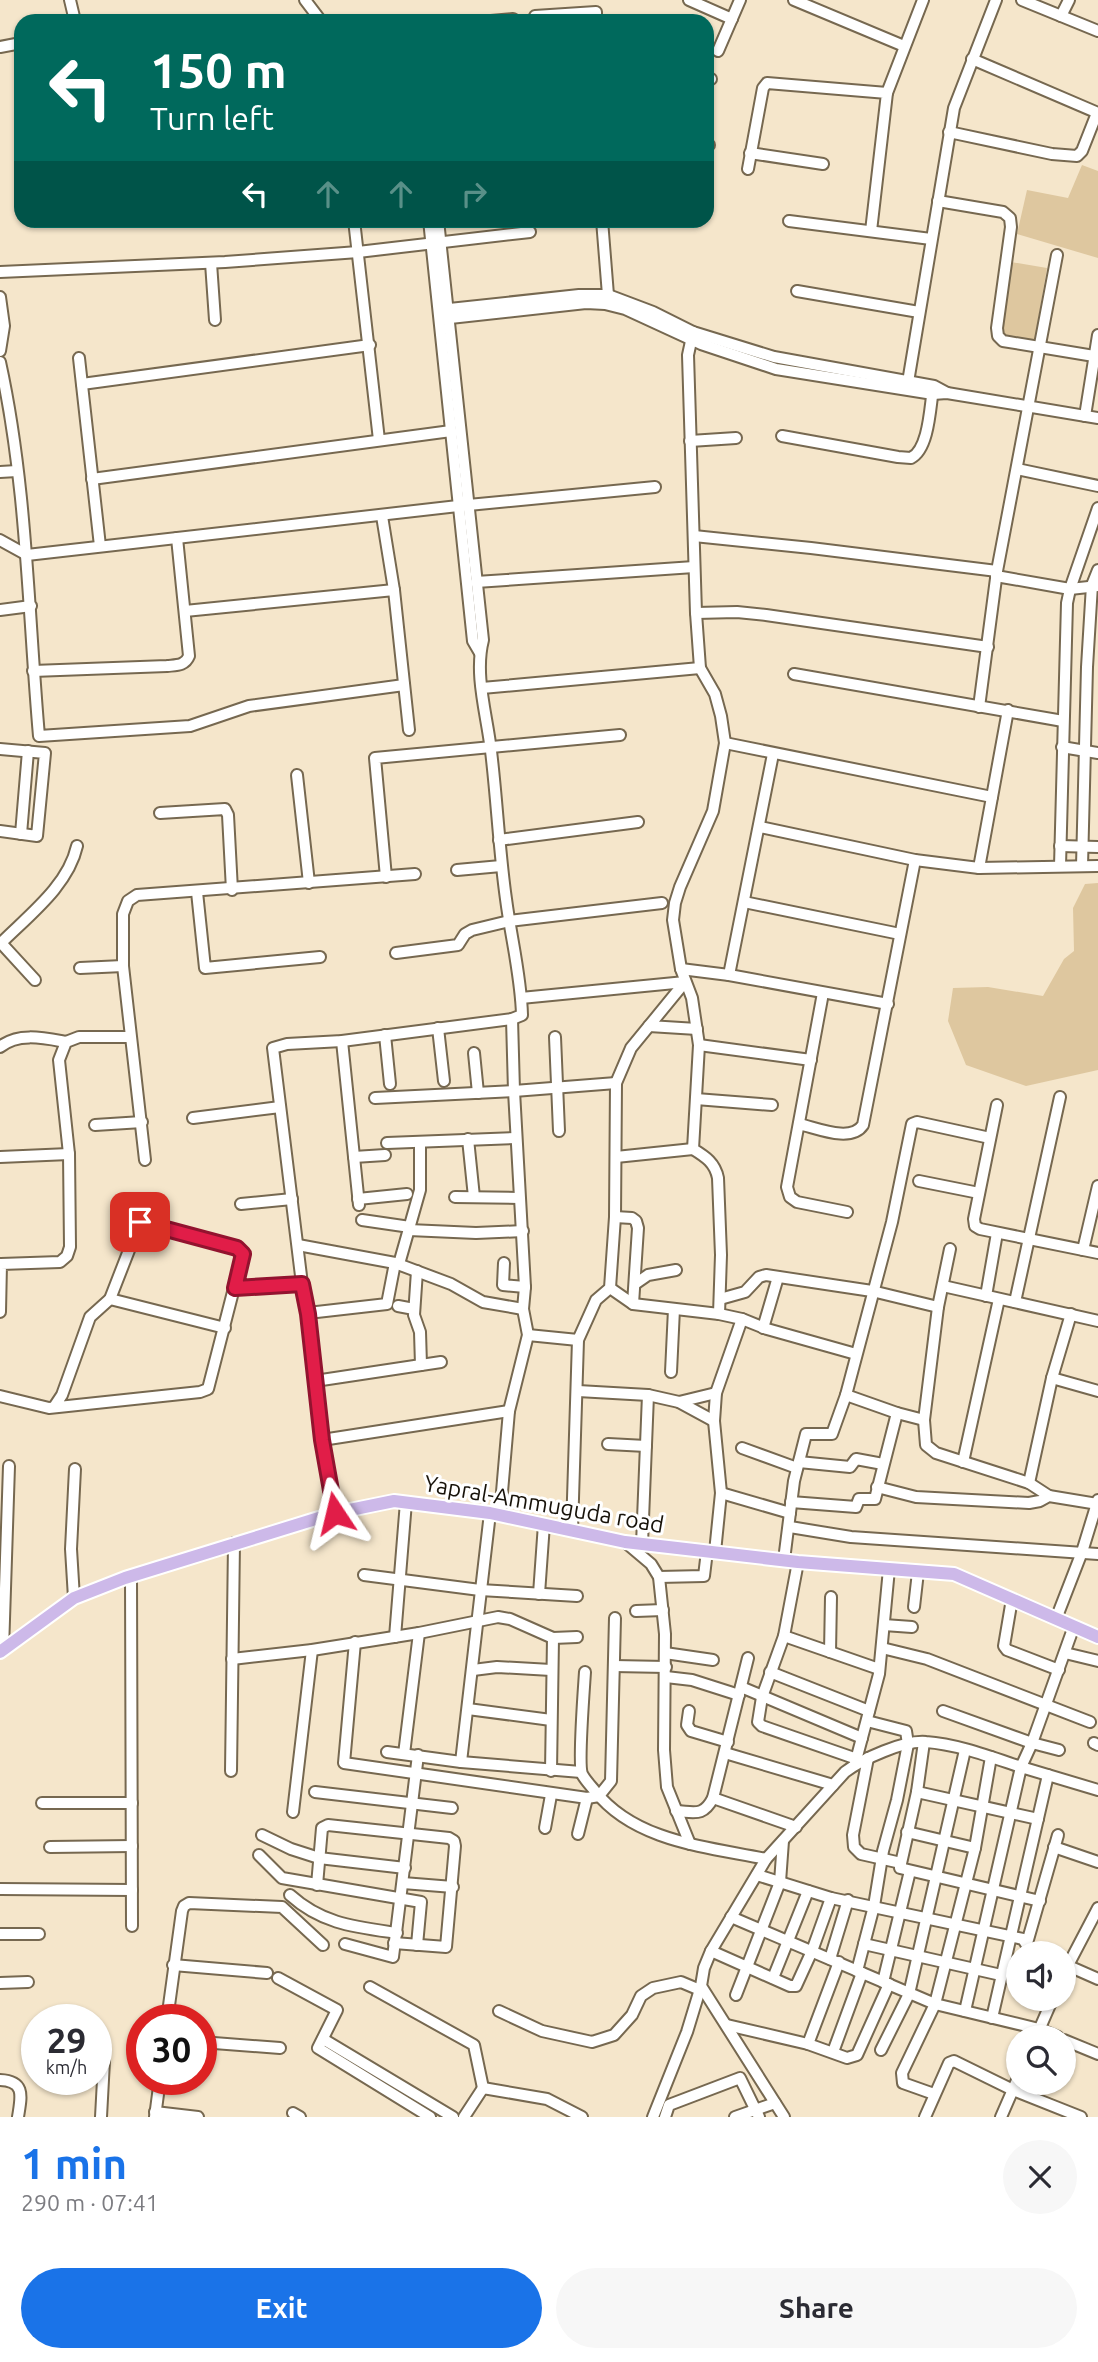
<!DOCTYPE html>
<meta charset="utf-8">
<style>
:root{--surface:#fff;--page:#f7f7f7;--text:#2b2b33;--muted:#7c7c81;--accent:#1a73e8}
body{margin:0;font-family:Ubuntu,sans-serif;background:var(--page);color:var(--text);height:100vh;display:flex;flex-direction:column;font-size:26px;white-space:nowrap}
*{box-sizing:border-box;margin:0}
p{font-size:23px;color:var(--muted)}
.icon{flex:none;width:38px;height:38px;fill:none;stroke:currentColor;stroke-width:2;stroke-linecap:round;stroke-linejoin:round}
.map{position:relative;height:2117px;overflow:hidden}
.side{display:flex;flex-direction:column;background:var(--surface);flex:1}
.side>*{flex:none}
.banner{position:absolute;left:14px;top:14px;width:700px;height:214px;border-radius:21px;box-shadow:0 2px 5px #0004;background:#00695c;color:#fff;overflow:hidden}
.buttons{position:absolute;left:1006px;top:1941px;display:grid;gap:14px}
.buttons a{display:grid;place-items:center;width:70px;height:70px;border-radius:50%;background:var(--surface);box-shadow:0 2px 5px #0004;font-size:35px}
.speed{position:absolute;left:21px;top:2004px;display:flex;gap:14px;font-size:35px;font-weight:700;text-align:center}
.speed>*{display:grid;place-content:center;width:91px;height:91px;border-radius:50%;background:var(--surface);box-shadow:0 2px 5px #0004;line-height:1}
.speed small{font-size:18px;font-weight:400}
.speed .limit{border:10px solid #d22;background:#fff;color:#111}
.pin{position:absolute;display:grid;place-items:center;width:60px;height:60px;color:#fff;margin:-30px;border-radius:14px;box-shadow:0 4px 10px #0006}
.me{position:absolute;width:77px;margin:-38px;rotate:350deg;stroke-linejoin:round;filter:drop-shadow(0 0 5px #0008)}
.turn{display:flex;align-items:center;gap:24px;height:147px;padding:0 21px;font-size:32px}
.turn .icon{width:91px;height:91px;stroke-width:2.5}
.turn b{display:block;font-size:49px;line-height:60px}
.lanes{display:flex;align-items:center;height:66px;padding:0 21px;background:#0003;justify-content:center;gap:35px;direction:ltr}
.lanes .off{opacity:.35}
.round{display:grid;place-items:center;flex:none;width:74px;height:74px;border-radius:37px;background:var(--page)}
.summary{display:flex;align-items:center;justify-content:space-between;height:119px;padding:0 21px}
h1{font-size:42px;font-weight:700;line-height:52px;color:var(--accent)}
.primary-button{display:flex;gap:14px;margin-top:auto;padding:14px 21px}
.primary-button a{flex:1;height:80px;border-radius:42px;background:var(--accent);color:#fff;font-size:28px;font-weight:700;line-height:80px;text-align:center}
.primary-button a+a{background:var(--page);color:var(--text)}
.map>svg:first-child{display:block}
.green{fill:#dec79f}
.lines{fill:none;stroke-linecap:round;stroke-linejoin:round}
.minor-casing{stroke:#766850;stroke-width:14}
.major-casing{stroke:#fff;stroke-width:16}
.minor{stroke:#fff;stroke-width:10}
.major{stroke:#cdb9e9;stroke-width:12}
.route-casing{stroke:#92132f;stroke-width:18}
.route{stroke:#e11d48;stroke-width:12}
.labels{text-anchor:middle;stroke-width:6;stroke-linejoin:round;paint-order:stroke}
.street-label{font-size:23px;fill:#171209;stroke:#fff}
</style>
<div class="map">
<svg width="1098" height="2117" viewBox="0 0 1098 2117">
<rect width="100%" height="100%" fill="#f5e6cb"/>
<!-- green -->
<g class="green">
<path d="M1082,165L1098,171V258L1017,234L1027,190L1068,198Z"/>
<path d="M1011,262L1047,268L1034,343L999,337Z"/>
<path d="M1098,883V1070L1026,1086L966,1065L948,1021L953,988L988,987L1043,996L1064,959L1074,951L1073,908L1085,884Z"/>
</g>
<g class="lines">
<defs>
<g id="minor">
<path d="M70,0L75,21"/>
<path d="M305,0L321,21"/>
<path d="M689,0L732,19"/>
<path d="M794,0L904,46"/>
<path d="M1022,0L1098,31"/>
<path d="M535,16L596,12V21"/>
<path d="M1061,16L1069,0"/>
<path d="M491,21L513,19"/>
<path d="M0,47L21,43"/>
<path d="M718,51L740,0"/>
<path d="M972,59L1098,113"/>
<path d="M707,79H711"/>
<path d="M887,93L923,0"/>
<path d="M949,132L1052,154L1077,156L1082,151L1097,113"/>
<path d="M707,145H709"/>
<path d="M750,153L823,164"/>
<path d="M748,169L763,88L767,83L887,93L871,231"/>
<path d="M938,201L1003,212L1010,218L1011,227L997,328L998,336L1003,341L1094,356"/>
<path d="M354,220L379,440"/>
<path d="M429,220L473,641L480,653"/>
<path d="M602,220L608,295L606,301"/>
<path d="M789,221L931,239"/>
<path d="M211,263L215,320"/>
<path d="M0,272L225,262L358,252L530,232"/>
<path d="M797,291L919,312"/>
<path d="M0,297L4,326L0,351"/>
<path d="M440,310L579,295H608L653,312L693,332L774,357L934,386L947,393"/>
<path d="M441,319L586,303L605,304L625,309L701,344L776,369L933,394L947,393L1098,418"/>
<path d="M693,332L688,355L696,613L700,668L715,694L721,716L725,743L713,811L680,887L675,903L673,920L681,969L692,998L699,1045L693,1149C706,1157 715,1163 718,1178L721,1255L719,1314"/>
<path d="M79,358L100,546"/>
<path d="M0,362C27,485 28,611 39,736L190,726L249,706L404,685"/>
<path d="M82,384L370,345"/>
<path d="M907,388L954,108L996,0"/>
<path d="M1085,416L1098,335"/>
<path d="M782,436L898,457L911,458C929,449 930,407 933,389"/>
<path d="M690,441L736,438"/>
<path d="M1017,469L1098,486"/>
<path d="M0,472L17,471"/>
<path d="M92,479L451,431"/>
<path d="M382,516L394,590L409,730"/>
<path d="M694,536L811,548L997,571"/>
<path d="M0,540L27,555L458,506L655,487"/>
<path d="M996,576L1070,589L1098,586"/>
<path d="M476,582L694,567"/>
<path d="M0,610L31,606"/>
<path d="M185,611L394,590"/>
<path d="M696,613L737,612L766,615L988,647"/>
<path d="M33,671L167,666C176,665 185,666 189,656L177,538"/>
<path d="M794,674L1063,721"/>
<path d="M482,688L700,668"/>
<path d="M979,707L997,571L1057,255"/>
<path d="M725,743L992,797"/>
<path d="M1062,747L1098,753"/>
<path d="M0,749L45,753L37,836L0,831"/>
<path d="M297,775L309,883"/>
<path d="M160,813L225,809L228,815L232,890"/>
<path d="M760,827L915,860L979,868L1098,866"/>
<path d="M21,834L28,751"/>
<path d="M499,840L638,822"/>
<path d="M1060,846L1098,847"/>
<path d="M1060,866L1067,603L1070,589L1098,508"/>
<path d="M1082,866L1087,667L1092,585L1098,570"/>
<path d="M979,868L1008,710"/>
<path d="M457,870L501,866"/>
<path d="M386,877L375,758L620,735"/>
<path d="M197,892L205,968L320,957"/>
<path d="M744,902L900,934"/>
<path d="M1,943L35,980"/>
<path d="M0,944C29,915 68,886 77,846"/>
<path d="M396,953L458,945L465,934L472,930L509,921L662,903"/>
<path d="M80,968L123,966"/>
<path d="M681,969L729,975L888,1004"/>
<path d="M729,975L773,754"/>
<path d="M685,982L649,1026L697,1029"/>
<path d="M823,993L787,1187L790,1197L797,1202L847,1212"/>
<path d="M521,998L685,982"/>
<path d="M438,1028L444,1081"/>
<path d="M385,1035L390,1084"/>
<path d="M555,1037L559,1131"/>
<path d="M342,1041L359,1205"/>
<path d="M699,1045L811,1060"/>
<path d="M0,1047C18,1032 44,1038 66,1042"/>
<path d="M474,1053L478,1093"/>
<path d="M375,1098L514,1091L616,1083"/>
<path d="M696,1099L772,1105"/>
<path d="M997,1105L974,1219L975,1226L980,1229L1098,1253"/>
<path d="M193,1118L280,1107"/>
<path d="M799,1124C817,1128 851,1143 863,1125L915,860"/>
<path d="M95,1125L142,1122"/>
<path d="M468,1139L474,1197"/>
<path d="M387,1143L516,1138"/>
<path d="M0,1157L69,1154"/>
<path d="M354,1157L385,1155"/>
<path d="M616,1157L693,1149"/>
<path d="M145,1160L123,966V914L128,901L137,895L415,874"/>
<path d="M919,1181L979,1193"/>
<path d="M455,1197L519,1198"/>
<path d="M358,1199L407,1194"/>
<path d="M241,1204L292,1199"/>
<path d="M615,1217L632,1218L636,1221L638,1228L633,1304"/>
<path d="M362,1220L410,1227"/>
<path d="M409,1230L476,1233L523,1231"/>
<path d="M298,1245L395,1263L451,1284L483,1302L523,1309"/>
<path d="M950,1249L938,1307L924,1420L926,1445L936,1453L1029,1483L1049,1496"/>
<path d="M1083,1250L1098,1186"/>
<path d="M504,1263L503,1285L525,1287"/>
<path d="M399,1264L420,1190V1142"/>
<path d="M417,1271L414,1315L420,1332L421,1365"/>
<path d="M635,1284L648,1275L676,1270"/>
<path d="M943,1286L1098,1321"/>
<path d="M235,1288L302,1284"/>
<path d="M610,1288L633,1304L719,1314L742,1319L767,1329L856,1354"/>
<path d="M986,1296L997,1233"/>
<path d="M110,1299L225,1328"/>
<path d="M720,1299L745,1292L759,1277L766,1275L872,1291L938,1307"/>
<path d="M1015,1302L1060,1097"/>
<path d="M398,1306L414,1309"/>
<path d="M0,1312L1,1264L60,1262L67,1256L70,1247L69,1154L59,1060L66,1042L79,1037H129"/>
<path d="M308,1313L387,1304L395,1263"/>
<path d="M763,1328L778,1277"/>
<path d="M528,1335L578,1340"/>
<path d="M671,1372L674,1309"/>
<path d="M1052,1378L1098,1391"/>
<path d="M315,1381L441,1362"/>
<path d="M578,1391L648,1395L679,1402L714,1421"/>
<path d="M846,1395L897,1413L924,1420"/>
<path d="M0,1396L49,1408L200,1392L208,1389L243,1253L237,1248L140,1222L110,1299L90,1317L62,1395L54,1407"/>
<path d="M679,1402L716,1393"/>
<path d="M322,1440L509,1411"/>
<path d="M608,1444L646,1446"/>
<path d="M742,1448L797,1468"/>
<path d="M799,1462L850,1467L856,1459L883,1464"/>
<path d="M963,1462L999,1299"/>
<path d="M1029,1483L1052,1378L1071,1314"/>
<path d="M877,1487L916,1497L1029,1503L1040,1501L1049,1496L1098,1504"/>
<path d="M721,1493L790,1513"/>
<path d="M791,1502L856,1507L859,1499H875L897,1413"/>
<path d="M335,1513L322,1440L308,1313L302,1284L273,1048L287,1044L342,1041L512,1019L522,1015C521,976 511,938 506,899C499,850 497,800 491,751C487,715 474,675 483,640L438,220"/>
<path d="M500,1515L509,1411L528,1335L523,1309L525,1287L514,1091L512,1019"/>
<path d="M790,1527L851,1537L1098,1554"/>
<path d="M572,1530L578,1340L596,1300L610,1288L615,1217L616,1083L631,1048L649,1026"/>
<path d="M625,1542L651,1564L659,1577L665,1634L664,1750L667,1787L690,1844"/>
<path d="M642,1544L648,1395"/>
<path d="M715,1552L721,1493L714,1421L716,1393L742,1319"/>
<path d="M784,1560L794,1481L806,1434H832L846,1395L892,1222L912,1124L917,1122L990,1138"/>
<path d="M798,1562L784,1636L762,1697L758,1722L762,1726L857,1759"/>
<path d="M364,1575L480,1590L577,1596"/>
<path d="M131,1576L132,1926"/>
<path d="M659,1577L704,1576L707,1551"/>
<path d="M539,1594L544,1524"/>
<path d="M74,1598L71,1549L75,1469"/>
<path d="M1012,1599L1004,1646L1007,1650L1059,1670"/>
<path d="M914,1607L918,1572"/>
<path d="M636,1611L663,1610"/>
<path d="M1056,1619L1082,1552L1098,1500"/>
<path d="M884,1625L912,1627"/>
<path d="M784,1636L879,1669"/>
<path d="M395,1637L406,1502"/>
<path d="M355,1642L344,1763L587,1798L599,1796L611,1781L615,1618"/>
<path d="M882,1648L927,1659L1090,1722"/>
<path d="M3,1650L9,1466"/>
<path d="M830,1652L831,1597"/>
<path d="M665,1653L713,1660"/>
<path d="M1065,1653L1098,1661"/>
<path d="M232,1659L312,1650L419,1633L498,1617L510,1619L553,1638L577,1637"/>
<path d="M614,1666L666,1667"/>
<path d="M473,1670L497,1667L551,1670"/>
<path d="M585,1672C584,1688 578,1764 582,1774C585,1780 591,1786 595,1791C635,1842 708,1847 766,1859"/>
<path d="M770,1672L869,1711"/>
<path d="M666,1677L692,1680L739,1695"/>
<path d="M741,1687L862,1738"/>
<path d="M468,1709L551,1720"/>
<path d="M689,1711L687,1725L691,1731L728,1742"/>
<path d="M943,1711L1032,1743L1059,1750"/>
<path d="M924,1742L917,1792L900,1868L1040,1901"/>
<path d="M1094,1743L1098,1745"/>
<path d="M387,1752L461,1762L581,1772"/>
<path d="M725,1753L833,1785"/>
<path d="M404,1754L419,1633"/>
<path d="M868,1758L853,1835L854,1847L861,1854L901,1863"/>
<path d="M461,1762L490,1513"/>
<path d="M855,1764L879,1674L889,1569"/>
<path d="M231,1771L234,1543"/>
<path d="M551,1771L553,1638"/>
<path d="M315,1792L452,1808"/>
<path d="M917,1792L1038,1819"/>
<path d="M713,1798L796,1827"/>
<path d="M42,1803H132"/>
<path d="M676,1811C695,1812 703,1817 713,1798L748,1658"/>
<path d="M293,1812L312,1650"/>
<path d="M545,1828L551,1795"/>
<path d="M907,1832L975,1848"/>
<path d="M578,1834L587,1798"/>
<path d="M262,1835L291,1849L319,1858L405,1868"/>
<path d="M50,1847L132,1846"/>
<path d="M1054,1847L1098,1862"/>
<path d="M259,1855L282,1878L421,1902L417,1945"/>
<path d="M757,1875L831,1898L1023,1939L1028,1947L1038,1953"/>
<path d="M403,1883L453,1887"/>
<path d="M317,1885L322,1828L328,1825L449,1838L454,1841L455,1846L446,1947L394,1943"/>
<path d="M0,1889L132,1890"/>
<path d="M290,1895C322,1924 355,1927 397,1933"/>
<path d="M731,1917L935,2004L1039,2029L1058,2037"/>
<path d="M0,1934H39"/>
<path d="M1027,1943L1058,1835"/>
<path d="M345,1944L393,1957L418,1755"/>
<path d="M864,1944L1001,1975"/>
<path d="M711,1951L790,1986H796L812,1951L831,1898"/>
<path d="M830,1959L848,1900"/>
<path d="M839,1962L808,2044L847,2058L857,2055L889,1984"/>
<path d="M1064,1964L1098,1979"/>
<path d="M173,1965L267,1973"/>
<path d="M857,1971L874,1906L883,1851L897,1800L908,1744L906,1731L867,1721"/>
<path d="M1064,1973L1098,1908"/>
<path d="M278,1978L337,2010L318,2048L430,2117"/>
<path d="M773,1978L808,1891"/>
<path d="M883,1982L910,1871"/>
<path d="M0,1983L28,1982"/>
<path d="M370,1987L474,2045L483,2088"/>
<path d="M736,1995L780,1882L783,1841"/>
<path d="M499,2011L542,2031L592,2042L614,2035L632,2015L641,1996L653,1988L681,1982L700,1990"/>
<path d="M965,2011L1021,1767L1098,1790"/>
<path d="M992,2018L1048,1775"/>
<path d="M167,2020L182,1911L184,1906L189,1903L282,1907L323,1945"/>
<path d="M727,2025L808,2044"/>
<path d="M1036,2037L1053,1998"/>
<path d="M323,2039L453,2117"/>
<path d="M1064,2040L1098,2054"/>
<path d="M201,2042L280,2048"/>
<path d="M881,2050L909,1994L965,1750"/>
<path d="M833,2052L862,1973"/>
<path d="M0,2080C26,2081 21,2097 18,2117"/>
<path d="M934,2094L903,2083L902,2073L935,2004L975,1848L991,1757"/>
<path d="M155,2112L198,2117"/>
<path d="M293,2113L300,2117"/>
<path d="M101,2117L104,2061"/>
<path d="M155,2117L160,2079"/>
<path d="M464,2117L483,2088L547,2099L582,2117"/>
<path d="M653,2117L687,2032L701,1986"/>
<path d="M665,2117L669,2105L740,2078L759,2117"/>
<path d="M735,2117L775,2103"/>
<path d="M784,2117L701,1986L704,1968L711,1951L766,1859L845,1772C862,1759 904,1740 926,1742C957,1744 991,1757 1021,1767L1032,1743L1074,1626"/>
<path d="M925,2117L949,2063L954,2061L1013,2090L1081,2117"/>
<path d="M1001,2117L1018,2078"/>
</g>
<path id="major" d="M0,1652L74,1598L125,1578L335,1513L394,1501L490,1513L625,1542L798,1562L954,1574L1098,1637"/>
</defs>
<!-- minor casing -->
<use href="#minor" class="minor-casing"/>
<!-- major casing -->
<use href="#major" class="major-casing"/>
<!-- minor -->
<use href="#minor" class="minor"/>
<!-- major -->
<use href="#major" class="major"/>
</g>
<g class="lines">
<defs>
<path id="route" d="M140,1222L237,1248L243,1254L235,1288L302,1284L308,1314L322,1440L335,1513"/>
</defs>
<!-- route casing -->
<use href="#route" class="route-casing"/>
<!-- route -->
<use href="#route" class="route"/>
</g>
<g class="labels">
<!-- street labels -->
<g class="street-label">
<text transform="translate(544 1504) rotate(10)" y="8">Yapral-Ammuguda road</text>
</g>
</g>
</svg>
<div class="buttons">
<a><svg class="icon" aria-label="sound" viewBox="0 0 24 24"><path d="M4 9h4l5-4v14l-5-4H4zM17 9q2 3 0 6"/></svg></a>
<a><svg class="icon" aria-label="search" viewBox="0 0 24 24"><circle cx="10" cy="10" r="6"/><path d="M15 15l6 6"/></svg></a>
</div>
<div class="speed"><div>29<small>km/h</small></div><div class="limit">30</div></div>
<div class="pin" style="left:140px;top:1222px;background:#d93025"><svg class="icon" aria-label="arrive" viewBox="0 0 24 24"><path d="M6 21V4h12l-3 4 3 4H6"/></svg></div>
<svg class="me" style="left:335px;top:1513px" viewBox="-20 -20 40 40"><path d="M0-17L14 15 0 8-14 15z" fill="#e11d48" stroke="#fff" stroke-width="4"/></svg>
<div class="banner">
<div class="turn"><svg class="icon" aria-label="left" viewBox="0 0 24 24"><path d="M17 20v-9H6M10 6l-5 5 5 5"/></svg><div><b>150 m</b>Turn left</div></div>
<div class="lanes"><svg class="icon" aria-label="left" viewBox="0 0 24 24"><path d="M17 20v-9H6M10 6l-5 5 5 5"/></svg><svg class="icon off" aria-label="ahead" viewBox="0 0 24 24"><path d="M12 20V5M6 11l6-6 6 6"/></svg><svg class="icon off" aria-label="ahead" viewBox="0 0 24 24"><path d="M12 20V5M6 11l6-6 6 6"/></svg><svg class="icon off" aria-label="right" viewBox="0 0 24 24"><path d="M7 20v-9h11M14 6l5 5-5 5"/></svg></div>
</div>
</div>
<section class="side">
<div class="summary"><div><h1>1 min</h1><p>290 m · 07:41</p></div><a class="round"><svg class="icon" aria-label="close" viewBox="0 0 24 24"><path d="M6 6l12 12M18 6L6 18"/></svg></a></div>
<div class="primary-button"><a>Exit</a><a>Share</a></div>
</section>
